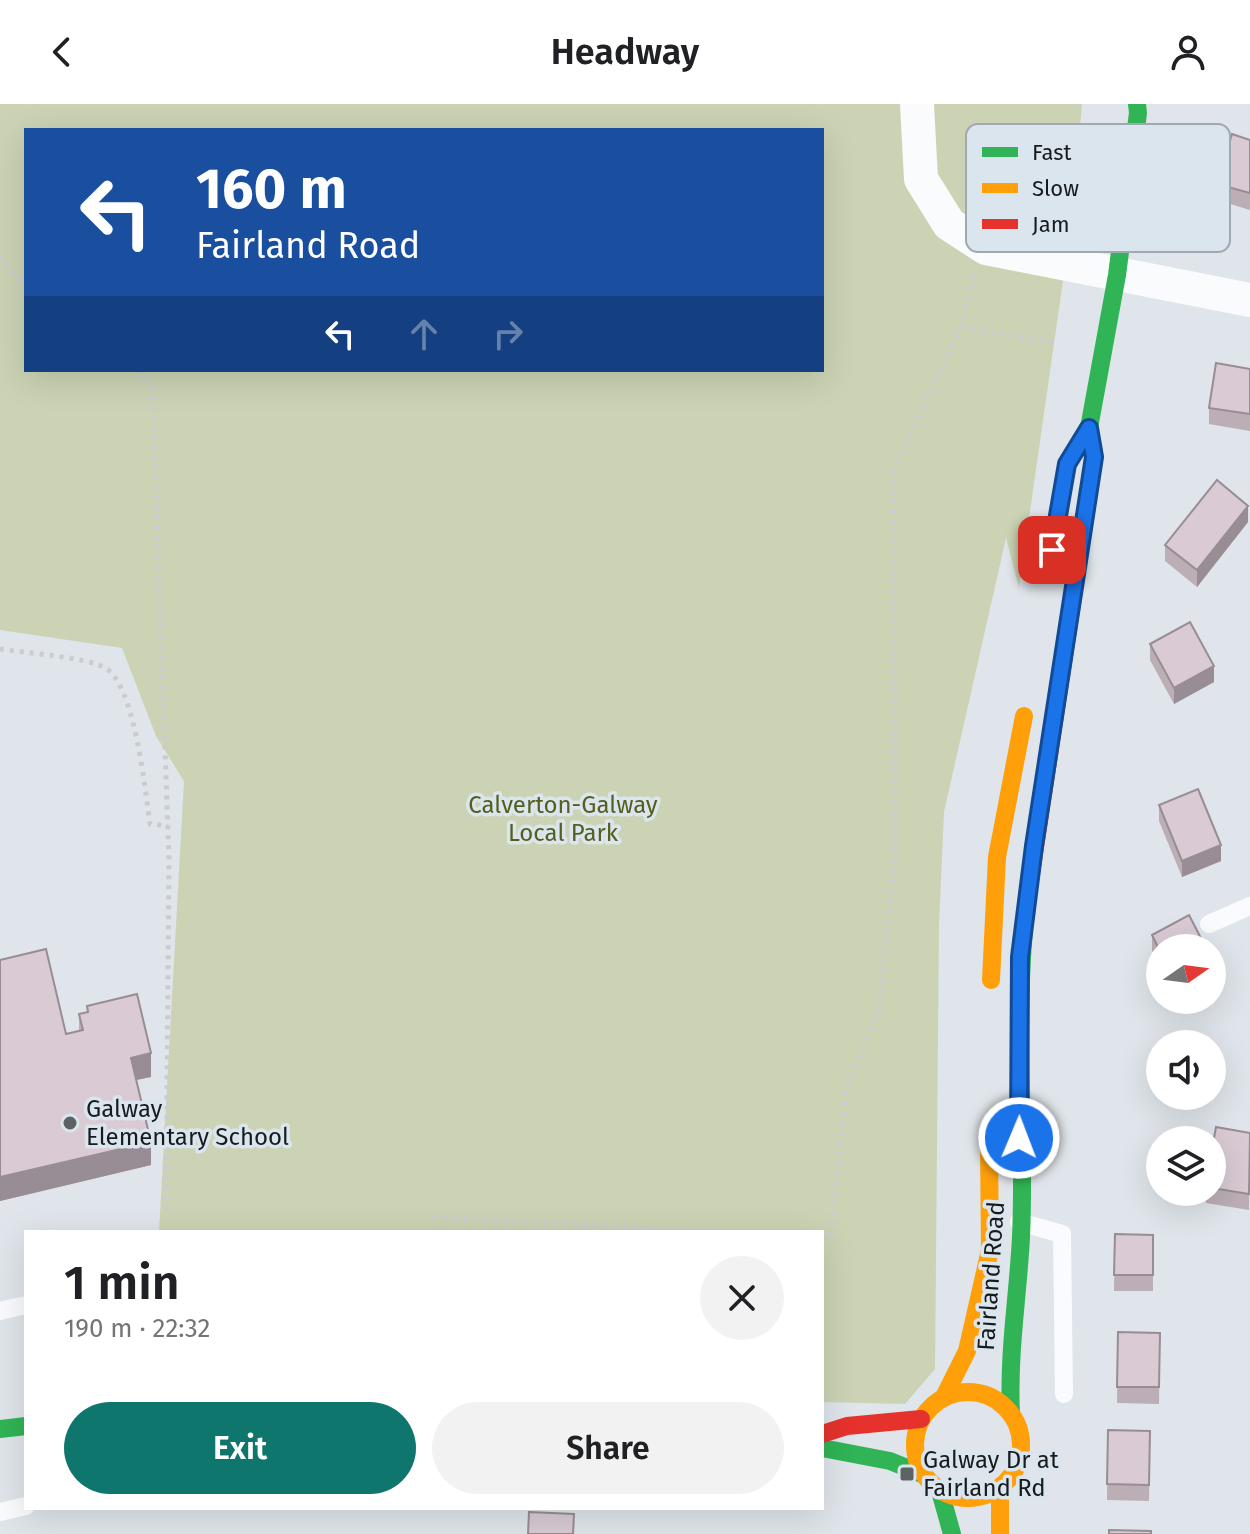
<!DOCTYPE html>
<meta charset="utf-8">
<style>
:root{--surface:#fff;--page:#f2f2f2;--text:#202124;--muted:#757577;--accent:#0f766e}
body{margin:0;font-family:"Fira Sans",sans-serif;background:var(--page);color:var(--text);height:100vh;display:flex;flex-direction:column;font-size:30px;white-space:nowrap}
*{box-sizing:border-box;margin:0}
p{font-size:26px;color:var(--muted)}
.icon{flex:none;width:44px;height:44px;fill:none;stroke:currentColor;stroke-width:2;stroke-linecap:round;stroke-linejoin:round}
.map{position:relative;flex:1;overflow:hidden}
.panel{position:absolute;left:24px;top:1126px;width:800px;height:280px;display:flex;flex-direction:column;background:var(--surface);border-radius:0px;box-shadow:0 8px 32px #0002}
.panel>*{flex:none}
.hud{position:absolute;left:24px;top:24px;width:800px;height:244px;border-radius:0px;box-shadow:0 8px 32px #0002;background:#1a4fa0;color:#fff;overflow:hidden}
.needle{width:52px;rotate:76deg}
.tools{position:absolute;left:1146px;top:830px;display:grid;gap:16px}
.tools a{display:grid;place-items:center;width:80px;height:80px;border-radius:50%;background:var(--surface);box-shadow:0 8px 32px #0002;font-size:40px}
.pin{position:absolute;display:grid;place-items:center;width:68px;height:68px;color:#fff;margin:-34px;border-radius:16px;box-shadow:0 4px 12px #0006}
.me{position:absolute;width:88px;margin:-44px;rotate:1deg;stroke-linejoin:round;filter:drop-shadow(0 0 6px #0008)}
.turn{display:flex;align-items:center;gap:28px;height:168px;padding:0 40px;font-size:36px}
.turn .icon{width:104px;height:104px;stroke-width:2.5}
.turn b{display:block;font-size:56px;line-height:68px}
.lanes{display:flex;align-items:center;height:76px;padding:0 40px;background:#0003;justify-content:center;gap:40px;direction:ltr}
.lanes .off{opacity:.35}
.round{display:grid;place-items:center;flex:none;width:84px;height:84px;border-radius:42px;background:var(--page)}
.head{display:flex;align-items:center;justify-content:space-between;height:136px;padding:0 40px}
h1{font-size:48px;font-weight:600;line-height:60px}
.action{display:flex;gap:16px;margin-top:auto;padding:16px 40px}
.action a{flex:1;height:92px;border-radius:48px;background:var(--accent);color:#fff;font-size:32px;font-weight:600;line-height:92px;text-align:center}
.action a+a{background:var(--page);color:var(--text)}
header{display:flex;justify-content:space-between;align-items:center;height:104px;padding:0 40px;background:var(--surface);font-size:36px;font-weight:600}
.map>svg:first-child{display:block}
.green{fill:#cbd3b4;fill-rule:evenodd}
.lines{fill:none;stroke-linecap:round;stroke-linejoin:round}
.path{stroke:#cbccce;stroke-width:5;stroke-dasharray:4 6;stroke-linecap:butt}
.lane{stroke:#fafbfc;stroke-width:18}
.street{stroke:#fafbfc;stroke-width:34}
.fast{stroke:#30b455;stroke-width:18}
.slow{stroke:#ff9f0a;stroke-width:18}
.jam{stroke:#e5322d;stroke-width:18}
.wall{fill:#bbaeb5}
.shaded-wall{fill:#988d94}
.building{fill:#d9cad3;stroke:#988d94;stroke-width:2}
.route-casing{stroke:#114b97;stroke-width:20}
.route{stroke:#1a73e8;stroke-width:14}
.poi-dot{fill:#5d6265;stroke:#dbe5ee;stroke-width:3}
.labels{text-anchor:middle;stroke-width:7;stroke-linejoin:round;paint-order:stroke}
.park-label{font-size:24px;fill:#555e1c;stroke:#dbe5ee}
.poi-label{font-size:24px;fill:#171b1e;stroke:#dbe5ee;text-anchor:start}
.street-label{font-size:24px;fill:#171b1e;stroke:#dbe5ee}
.key{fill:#dbe5ee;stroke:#a0a8b0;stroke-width:2}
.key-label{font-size:22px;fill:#171b1e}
</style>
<header><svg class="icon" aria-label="back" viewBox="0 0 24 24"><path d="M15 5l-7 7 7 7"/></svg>Headway<svg class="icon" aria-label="person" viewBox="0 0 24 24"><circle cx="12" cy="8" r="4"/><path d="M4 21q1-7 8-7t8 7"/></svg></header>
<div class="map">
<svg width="1250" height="1430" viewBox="0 0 1250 1430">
<rect width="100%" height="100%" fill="#dfe5ea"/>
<!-- green -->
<path class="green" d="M0,0H1082L1073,107L1019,484L1006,434L944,708L939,820L935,1265L905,1300L822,1298V1128H159L184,677L156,632L122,544L0,526ZM26,26H822V266H26Z"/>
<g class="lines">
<!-- path -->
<g class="path">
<path d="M0,151L21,179L26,181"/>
<path d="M961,223L1058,239"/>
<path d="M140,266L152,280L169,755L166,1106"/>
<path d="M0,545C25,549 84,553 104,563C135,579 145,686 150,720L168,722"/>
<path d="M433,1113L736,1128"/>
<path d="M822,1133H830L847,982L879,906L895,749L893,368L961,223L974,171"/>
</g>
<!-- lane -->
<g class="lane">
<path d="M1209,820L1250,802"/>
<path d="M1019,1118L1062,1130L1064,1290"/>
<path d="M0,1207L26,1201"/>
<path d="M0,1408L26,1402"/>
</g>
<!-- street -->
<path class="street" d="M917,0L921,75L949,120L986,144L1250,196"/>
<!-- fast -->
<g class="fast">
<path d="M1089,387L1094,353L1089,324L1117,171L1138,9L1137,0"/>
<path d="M1011,1310C1008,1250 1018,1192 1021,1133C1026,1020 1013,908 1027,796"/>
<path d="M0,1325L26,1322"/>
<path d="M822,1344L890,1357L922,1370"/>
<path d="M940,1387L952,1430"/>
</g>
<!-- slow -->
<g class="slow">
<path d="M991,876L997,753L1024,612"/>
<circle cx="968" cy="1341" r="53"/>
<path d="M944,1293L967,1247L990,1146L989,1041"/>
<path d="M1000,1383V1430"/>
</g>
<!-- jam -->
<g class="jam">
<path d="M1027,796L1089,387"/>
<path d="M822,1330L847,1322L921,1315"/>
</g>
</g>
<!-- wall -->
<g class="wall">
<path d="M1250,36V106L1217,96V80Z"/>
<path d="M1250,265V327L1209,320V304Z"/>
<path d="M1248,418L1197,483L1165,457V441Z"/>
<path d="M1150,540L1214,578L1174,600L1150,556Z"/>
<path d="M1159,701L1221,757L1182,773L1159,717Z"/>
<path d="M1152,831L1160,844V863L1152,847Z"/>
<path d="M0,856L66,930L79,927V910L87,908V902L151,973L136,976L151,1061L0,1097Z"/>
<path d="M1250,1029L1249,1106L1206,1099V1088H1212V1045Z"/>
<path d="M1115,1130L1153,1131V1187H1114Z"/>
<path d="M1118,1228L1160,1229L1159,1300L1117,1299Z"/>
<path d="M1108,1326L1150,1327L1149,1397L1107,1396Z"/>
</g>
<!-- shaded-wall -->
<g class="shaded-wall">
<path d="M1248,402V418L1197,483V466Z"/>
<path d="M1214,562V578L1174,600V584Z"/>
<path d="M1221,741V757L1182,773V757Z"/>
<path d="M1214,860V876L1212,877V861Z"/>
<path d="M151,949V973L131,977V954Z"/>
<path d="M151,1038V1061L0,1097V1073Z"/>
</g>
<!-- building -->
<g class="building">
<path d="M1232,30L1250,36V89L1217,80Z"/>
<path d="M1216,259L1250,265V310L1209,304Z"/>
<path d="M1217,376L1248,402L1197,466L1165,441Z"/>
<path d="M1190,518L1214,562L1174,584L1150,540Z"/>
<path d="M1198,685L1221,741L1182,757L1159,701Z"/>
<path d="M1189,811L1206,844H1160V847L1152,831Z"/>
<path d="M46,845L66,930L83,926L79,910L88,908L87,902L137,890L151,949L131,954L151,1038L0,1073V856Z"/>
<path d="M1216,1023L1250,1029L1249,1090L1212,1084V1045Z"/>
<path d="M1115,1130L1153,1131V1171H1114Z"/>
<path d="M1118,1228L1160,1229L1159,1283H1117Z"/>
<path d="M1108,1326L1150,1327L1149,1381L1107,1380Z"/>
<path d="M529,1408L574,1410L573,1430H528Z"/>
<path d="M1109,1426L1151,1427V1430H1109Z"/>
</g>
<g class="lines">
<defs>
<path id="route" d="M1019,1034L1020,853L1034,742L1094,353L1089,324L1067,360L1052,446"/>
</defs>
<!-- route casing -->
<use href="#route" class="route-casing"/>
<!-- route -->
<use href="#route" class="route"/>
</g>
<!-- markers -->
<g class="poi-dot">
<circle cx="70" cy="1019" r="8"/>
<rect x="899" y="1362" width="16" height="16" rx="4"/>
</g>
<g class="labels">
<!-- park labels -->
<g class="park-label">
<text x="563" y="709">Calverton-Galway<tspan x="563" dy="28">Local Park</tspan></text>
</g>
<!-- poi labels -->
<g class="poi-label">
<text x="86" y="1013">Galway<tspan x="86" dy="28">Elementary School</tspan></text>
<text x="923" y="1364">Galway Dr at<tspan x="923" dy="28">Fairland Rd</tspan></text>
</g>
<!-- street labels -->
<g class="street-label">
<text transform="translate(991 1172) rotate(-86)" y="8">Fairland Road</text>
</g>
</g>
<!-- legend -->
<rect x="966" y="20" width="264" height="128" rx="12" class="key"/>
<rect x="982" y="43" width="36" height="10" fill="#30b455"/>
<rect x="982" y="79" width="36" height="10" fill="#ff9f0a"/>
<rect x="982" y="115" width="36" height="10" fill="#e5322d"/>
<g class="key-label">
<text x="1032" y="56">Fast</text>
<text x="1032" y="92">Slow</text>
<text x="1032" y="128">Jam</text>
</g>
</svg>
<div class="tools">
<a><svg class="needle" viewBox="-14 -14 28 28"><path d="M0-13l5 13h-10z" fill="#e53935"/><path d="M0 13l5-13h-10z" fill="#757577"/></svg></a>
<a><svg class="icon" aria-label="sound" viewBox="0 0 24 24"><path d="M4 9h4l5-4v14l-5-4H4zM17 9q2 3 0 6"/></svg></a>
<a><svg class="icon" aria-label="layers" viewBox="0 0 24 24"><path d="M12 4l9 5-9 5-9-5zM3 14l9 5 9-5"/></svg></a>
</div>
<div class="pin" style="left:1052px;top:446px;background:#d93025"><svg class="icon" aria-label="arrive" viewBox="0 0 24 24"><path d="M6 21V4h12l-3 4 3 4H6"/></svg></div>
<svg class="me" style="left:1019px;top:1034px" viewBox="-20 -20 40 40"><circle r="17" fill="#1a73e8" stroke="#fff" stroke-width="3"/><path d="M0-11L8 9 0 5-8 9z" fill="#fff"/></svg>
<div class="hud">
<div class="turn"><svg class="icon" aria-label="left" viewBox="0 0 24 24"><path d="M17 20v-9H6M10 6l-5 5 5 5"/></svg><div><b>160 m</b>Fairland Road</div></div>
<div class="lanes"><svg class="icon" aria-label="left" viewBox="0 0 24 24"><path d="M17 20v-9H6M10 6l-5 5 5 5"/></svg><svg class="icon off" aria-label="ahead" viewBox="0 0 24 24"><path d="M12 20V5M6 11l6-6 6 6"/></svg><svg class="icon off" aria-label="right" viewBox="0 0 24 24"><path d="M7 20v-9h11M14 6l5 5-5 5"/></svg></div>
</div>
<section class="panel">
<div class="head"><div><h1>1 min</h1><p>190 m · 22:32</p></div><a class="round"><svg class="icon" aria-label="close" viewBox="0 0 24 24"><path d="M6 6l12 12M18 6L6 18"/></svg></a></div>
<div class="action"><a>Exit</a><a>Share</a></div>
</section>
</div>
